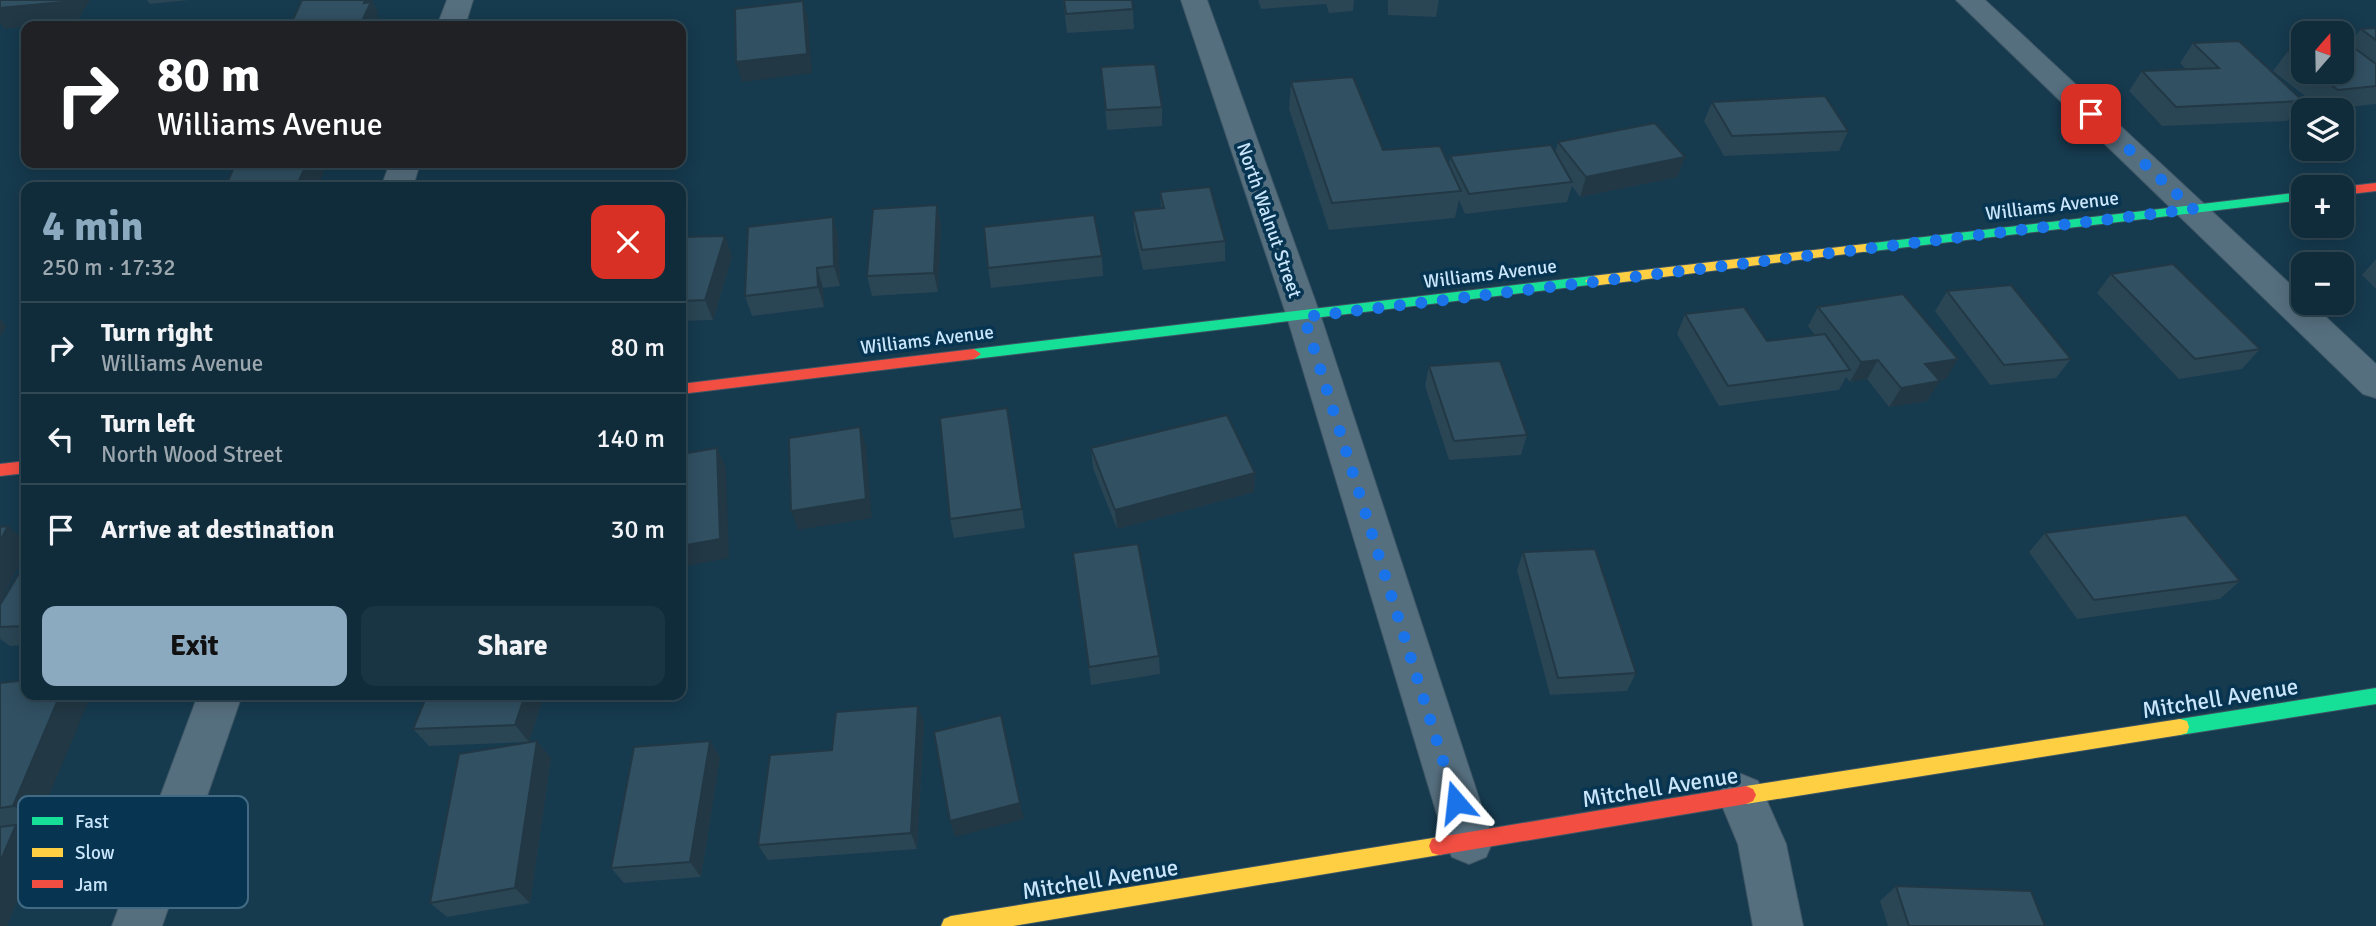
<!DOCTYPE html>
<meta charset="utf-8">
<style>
:root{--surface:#102c3a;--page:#193442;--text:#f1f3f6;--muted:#9ca7af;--line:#304854;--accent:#8baabf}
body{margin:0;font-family:Signika,sans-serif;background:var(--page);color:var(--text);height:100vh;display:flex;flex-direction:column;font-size:26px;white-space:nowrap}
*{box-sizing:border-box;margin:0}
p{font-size:23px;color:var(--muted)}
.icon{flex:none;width:38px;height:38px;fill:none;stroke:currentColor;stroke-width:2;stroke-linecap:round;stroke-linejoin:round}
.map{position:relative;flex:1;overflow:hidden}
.details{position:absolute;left:21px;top:182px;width:665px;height:518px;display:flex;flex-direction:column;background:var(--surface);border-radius:14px;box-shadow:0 4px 18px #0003,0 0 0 2px var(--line)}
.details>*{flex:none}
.banner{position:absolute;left:21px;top:21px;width:665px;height:147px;border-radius:14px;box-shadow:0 4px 18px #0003,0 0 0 2px var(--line);background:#202124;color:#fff;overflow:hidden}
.needle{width:46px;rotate:20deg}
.tools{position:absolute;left:2291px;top:21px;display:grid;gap:14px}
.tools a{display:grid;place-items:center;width:63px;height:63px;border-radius:14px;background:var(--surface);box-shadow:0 4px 18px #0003,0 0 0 2px var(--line);font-size:35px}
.pin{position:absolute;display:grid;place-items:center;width:60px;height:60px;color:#fff;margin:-30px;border-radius:14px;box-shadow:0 4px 10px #0006}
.me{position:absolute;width:77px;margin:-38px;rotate:343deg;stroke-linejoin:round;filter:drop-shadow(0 0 5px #0008)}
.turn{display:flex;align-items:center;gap:24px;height:147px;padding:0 21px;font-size:32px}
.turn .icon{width:91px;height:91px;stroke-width:2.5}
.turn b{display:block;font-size:49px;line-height:60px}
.round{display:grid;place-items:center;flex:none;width:74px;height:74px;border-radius:14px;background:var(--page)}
.summary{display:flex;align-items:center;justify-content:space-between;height:119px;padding:0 21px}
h1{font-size:42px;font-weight:700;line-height:52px;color:var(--accent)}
.button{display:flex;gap:14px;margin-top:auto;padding:14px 21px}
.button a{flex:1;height:80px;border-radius:14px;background:var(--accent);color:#111;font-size:28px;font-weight:700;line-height:80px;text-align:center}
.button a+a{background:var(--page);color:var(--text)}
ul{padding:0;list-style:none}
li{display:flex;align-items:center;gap:21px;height:91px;padding:0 21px;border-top:2px solid var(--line)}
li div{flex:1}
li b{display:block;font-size:26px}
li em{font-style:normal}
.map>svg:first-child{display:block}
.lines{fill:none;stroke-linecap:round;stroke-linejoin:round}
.street-casing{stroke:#3e5665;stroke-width:2}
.fast-casing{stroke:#3e5665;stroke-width:2}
.slow-casing{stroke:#3e5665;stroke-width:2}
.jam-casing{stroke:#3e5665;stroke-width:2}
.street{fill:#566f7f;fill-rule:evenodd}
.fast{fill:#16e098;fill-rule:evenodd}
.slow{fill:#ffcf43;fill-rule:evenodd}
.jam{fill:#f24e42;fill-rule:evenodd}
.wall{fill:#2a4554}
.shaded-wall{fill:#223845}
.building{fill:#315062;stroke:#223845;stroke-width:2}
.route{stroke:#1a73e8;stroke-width:12;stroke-dasharray:0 21.6}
.labels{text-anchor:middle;stroke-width:7;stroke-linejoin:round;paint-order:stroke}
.street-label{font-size:19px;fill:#cae6fc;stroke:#073551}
.near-street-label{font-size:23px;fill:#cae6fc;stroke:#073551}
.key{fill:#073551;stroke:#426a84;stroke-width:2}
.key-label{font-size:19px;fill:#cae6fc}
</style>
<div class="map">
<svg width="2376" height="926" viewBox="0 0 2376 926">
<rect width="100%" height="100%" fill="#163a4e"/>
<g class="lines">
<defs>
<g id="street">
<path d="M447,0H473L465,26H437Z"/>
<path d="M1181,0H1207L1321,317L1493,841L1486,857L1469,864L1452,857L1445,841L1287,317Z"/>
<path d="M1956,0H1985L2303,296V303H2311L2376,364V398L2363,394Z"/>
<path d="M390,163H420L413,187H381Z"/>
<path d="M198,695H242L162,926H112Z"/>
<path d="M1741,774L1758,781L1786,844L1803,926H1753L1738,844L1718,796L1724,781Z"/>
</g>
<g id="fast">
<path d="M2303,192V200L1865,252L1858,248L1865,244Z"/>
<path d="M1592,276L1599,281L1597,284L974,359L967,354L974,349Z"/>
<path d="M2376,688V704L2180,735L2173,733L2171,727L2173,721L2180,719Z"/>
</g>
<g id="slow">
<path d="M1865,244L1870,245L1872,248L1870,251L1592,286L1585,281L1592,276Z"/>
<path d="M2180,719L2187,721L2189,727L2187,733L2180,735L1746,804L1739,801L1736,795L1739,789L1746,786Z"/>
<path d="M1439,837L1446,839L1449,846L1446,853L1439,855L1013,926H941L944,919L951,916Z"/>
</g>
<g id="jam">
<path d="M2376,183V191L2342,195L2341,187Z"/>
<path d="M974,349L981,354L974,359L681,394V384Z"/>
<path d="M26,461V473L0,476V464Z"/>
<path d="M1746,786L1753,789L1756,795L1753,801L1746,804L1439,855L1432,853L1429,846L1432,839L1439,837Z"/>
</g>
</defs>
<!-- street casing -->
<use href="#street" class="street-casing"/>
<!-- fast casing -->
<use href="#fast" class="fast-casing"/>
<!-- slow casing -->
<use href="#slow" class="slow-casing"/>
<!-- jam casing -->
<use href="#jam" class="jam-casing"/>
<!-- street -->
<use href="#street" class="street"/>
<!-- fast -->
<use href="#fast" class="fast"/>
<!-- slow -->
<use href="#slow" class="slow"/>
<!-- jam -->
<use href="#jam" class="jam"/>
</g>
<!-- wall -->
<g class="wall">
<path d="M147,0H189L150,4Z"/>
<path d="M1063,0H1132L1133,9L1134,29L1067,33Z"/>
<path d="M1258,0H1354L1353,11L1329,13L1326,4L1261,9Z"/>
<path d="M1388,0H1439L1436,17L1388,15Z"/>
<path d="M2376,28V104L2323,110L2273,71L2288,51L2303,50V72H2342L2349,44L2361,29Z"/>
<path d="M2193,43L2303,101L2287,121L2162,126L2129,91L2142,71L2186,69L2180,63Z"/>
<path d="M1101,67L1162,107V126L1107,130Z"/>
<path d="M1291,82L1383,150L1449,165L1450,156L1555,153L1558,142L1678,177L1580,197L1572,186L1567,202L1465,214L1459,200L1455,218L1329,230L1289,109Z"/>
<path d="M1712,102L1848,131L1839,151L1724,156L1704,121Z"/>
<path d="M481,163H537L532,170L482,165Z"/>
<path d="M1160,192L1225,241V261L1143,270L1134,231L1133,211L1161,209Z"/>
<path d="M937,205L941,225L938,292L872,296L867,276Z"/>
<path d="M833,217L838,237L840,286L823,288L824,307L752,316L745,296Z"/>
<path d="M681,237L732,256L713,320L681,321Z"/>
<path d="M1102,256L1103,276L991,288L988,268Z"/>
<path d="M2376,259V289L2362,275Z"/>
<path d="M2111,274L2260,349L2242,369L2179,379L2097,293Z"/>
<path d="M1947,291L2071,359L2056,378L1990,385L1935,311Z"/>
<path d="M1818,307L1946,379L1939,380L1927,401L1889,407L1867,379L1850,382L1846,377L1839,390L1719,406L1677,334L1685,314L1767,341L1815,335L1808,326Z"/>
<path d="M1429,366L1527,435L1521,455L1449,460L1425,386Z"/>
<path d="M1007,408L1025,528L954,538L950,519Z"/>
<path d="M1091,448L1255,473L1254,492L1117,529L1093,468Z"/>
<path d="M2045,533L2240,581L2220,599L2077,619L2029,552Z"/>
<path d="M1523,552L1636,673L1627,691L1550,695L1517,570Z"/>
<path d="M1073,553L1159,656L1160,674L1091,685Z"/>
<path d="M26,562V645L10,646L0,639V605Z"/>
<path d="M0,683L38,822L16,825L41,841L7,926H0Z"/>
<path d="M427,695H544L529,742L429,746L413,729Z"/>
<path d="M924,723L917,849L768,860L758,845L832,750Z"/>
<path d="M537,741L551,758L530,903L447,917L430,903Z"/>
<path d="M710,741L720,757L701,877L624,883L611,868Z"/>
<path d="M1896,886L2045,926H1888L1880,901Z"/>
</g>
<!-- shaded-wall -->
<g class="shaded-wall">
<path d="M64,0H90L77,21L5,29L0,23V8Z"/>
<path d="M365,0H372L378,12L377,15L381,21L379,26H363L361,23Z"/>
<path d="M803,1L808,20L812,73L742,82L736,62Z"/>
<path d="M1685,157L1678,177L1580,197L1586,177Z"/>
<path d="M307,163H327L318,187H296Z"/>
<path d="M529,163H537L532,170Z"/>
<path d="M937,205L941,225L938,292L934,273Z"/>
<path d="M833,217L838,237L840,286L834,266Z"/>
<path d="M725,236L732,256L713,320L705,300Z"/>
<path d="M817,268L823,288L824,307L818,287Z"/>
<path d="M0,319L7,326L0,337Z"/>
<path d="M1958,359L1946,379L1913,384L1925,364Z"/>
<path d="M1878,360L1867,379L1850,382L1861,362Z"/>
<path d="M1940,381L1927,401L1889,407L1901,388Z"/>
<path d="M860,427L866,446L872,518L798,530L791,511Z"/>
<path d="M717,448L726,467L729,558L681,567V546Z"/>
<path d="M1255,473L1254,492L1117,529L1115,510Z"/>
<path d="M8,526L26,542V551L0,604V541Z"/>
<path d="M60,695H91L38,822L13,806Z"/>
<path d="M525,695H544L529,742L515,725Z"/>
<path d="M918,706L924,723L917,849L911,833Z"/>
<path d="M1004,732L1024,819L955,837L950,821Z"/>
<path d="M537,741L551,758L530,903L515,888Z"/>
<path d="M710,741L720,757L701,877L690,862Z"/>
<path d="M16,825L41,841L7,926H0V862Z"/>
</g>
<!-- building -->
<g class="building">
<path d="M0,0H64L63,2L0,8Z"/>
<path d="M302,0H365L364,3L371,2L361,23L355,24L354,26H290Z"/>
<path d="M1064,0H1132L1133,9L1066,14Z"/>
<path d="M803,1L807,54L736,62L735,9Z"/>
<path d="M601,23L600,26H538Z"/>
<path d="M2376,28V40L2361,29Z"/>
<path d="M2239,41L2303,101L2176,107L2142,71L2219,68L2193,43Z"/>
<path d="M2349,44L2376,64V86L2338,90L2314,72H2342V45Z"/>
<path d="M2303,50V63L2288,51Z"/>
<path d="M1155,64L1162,107L1106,110L1101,67Z"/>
<path d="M1353,77L1383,150L1440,146L1461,191L1332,203L1291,82Z"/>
<path d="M1825,96L1848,131L1732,136L1712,102Z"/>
<path d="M1655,123L1685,157L1586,177L1558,142Z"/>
<path d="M1551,145L1572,182L1469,194L1450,156Z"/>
<path d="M236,163H307L296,187H225Z"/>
<path d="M1210,187L1225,241L1142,250L1133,211L1164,208L1160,192Z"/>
<path d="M937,205L934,273L867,276L873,209Z"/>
<path d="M1094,215L1102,256L988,268L984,227Z"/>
<path d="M833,217L834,266L817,268L818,287L745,296L748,227Z"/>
<path d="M725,236L705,300L681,301V237Z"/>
<path d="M2173,264L2260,349L2195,359L2111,274Z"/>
<path d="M2011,285L2071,359L2004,365L1947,291Z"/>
<path d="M1903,294L1958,359L1925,364L1940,381L1901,388L1878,360L1861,362L1818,307Z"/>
<path d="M1744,307L1767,341L1825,334L1850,370L1728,386L1685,314Z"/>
<path d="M1500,361L1527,435L1454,441L1429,366Z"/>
<path d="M1007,408L1022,509L950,519L940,418Z"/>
<path d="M1227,415L1255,473L1115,510L1091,448Z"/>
<path d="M860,427L866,499L791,511L789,438Z"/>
<path d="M717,448L720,539L681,546V454Z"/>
<path d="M2186,515L2240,581L2094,600L2045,533Z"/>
<path d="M8,526L0,541V527Z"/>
<path d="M1138,544L1159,656L1089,667L1073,553Z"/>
<path d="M1595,549L1636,673L1558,678L1523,552Z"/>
<path d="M26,562V626L0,627V605Z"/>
<path d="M26,680V695H60L13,806L0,808V683Z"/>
<path d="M427,695H525L515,725L413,729Z"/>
<path d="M918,706L911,833L758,845L770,755L832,750L836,712Z"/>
<path d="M1001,715L1020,803L950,821L934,732Z"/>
<path d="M537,741L515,888L430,903L459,754Z"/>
<path d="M710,741L690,862L611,868L634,747Z"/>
<path d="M16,825L0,862V827Z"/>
<path d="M1896,886L2031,891L2045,926H1909Z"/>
</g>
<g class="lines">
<!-- route -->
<path class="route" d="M1456,802L1304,317L2193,209L2091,114"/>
</g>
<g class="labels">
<!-- street labels -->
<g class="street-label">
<text transform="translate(2052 205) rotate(-7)" y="7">Williams Avenue</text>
<text transform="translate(1270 220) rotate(71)" y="7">North Walnut Street</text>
<text transform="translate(1490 273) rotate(-7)" y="7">Williams Avenue</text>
<text transform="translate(927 339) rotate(-7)" y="7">Williams Avenue</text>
</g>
<!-- near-street labels -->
<g class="near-street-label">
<text transform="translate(2220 698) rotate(-9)" y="8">Mitchell Avenue</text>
<text transform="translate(1660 787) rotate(-9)" y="8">Mitchell Avenue</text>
<text transform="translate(1100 879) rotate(-9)" y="8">Mitchell Avenue</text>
</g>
</g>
<!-- legend -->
<rect x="18" y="796" width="230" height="112" rx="10" class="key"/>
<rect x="32" y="817" width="31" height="8" fill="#16e098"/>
<rect x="32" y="848" width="31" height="9" fill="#ffcf43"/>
<rect x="32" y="880" width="31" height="8" fill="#f24e42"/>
<g class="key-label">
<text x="75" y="828">Fast</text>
<text x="75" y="859">Slow</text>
<text x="75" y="891">Jam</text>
</g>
</svg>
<div class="tools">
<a><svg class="needle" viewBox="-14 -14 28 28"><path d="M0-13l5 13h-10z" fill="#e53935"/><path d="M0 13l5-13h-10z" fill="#9ca7af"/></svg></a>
<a><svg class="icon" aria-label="layers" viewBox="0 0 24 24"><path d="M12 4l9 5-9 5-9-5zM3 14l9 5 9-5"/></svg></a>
<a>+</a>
<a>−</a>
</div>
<div class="pin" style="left:2091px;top:114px;background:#d93025"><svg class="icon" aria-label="arrive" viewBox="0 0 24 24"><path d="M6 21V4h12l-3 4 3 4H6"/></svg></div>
<svg class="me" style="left:1456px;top:802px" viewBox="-20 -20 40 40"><path d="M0-17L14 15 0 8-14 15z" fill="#1a73e8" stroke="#fff" stroke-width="4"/></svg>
<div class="banner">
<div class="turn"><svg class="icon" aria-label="right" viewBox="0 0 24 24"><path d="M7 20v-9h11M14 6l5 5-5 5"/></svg><div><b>80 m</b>Williams Avenue</div></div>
</div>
<section class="details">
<div class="summary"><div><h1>4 min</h1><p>250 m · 17:32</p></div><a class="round" style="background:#d93025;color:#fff"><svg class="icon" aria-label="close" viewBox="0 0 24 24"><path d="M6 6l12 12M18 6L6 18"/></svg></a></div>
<ul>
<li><svg class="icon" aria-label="right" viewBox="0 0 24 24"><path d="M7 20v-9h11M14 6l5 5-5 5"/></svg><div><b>Turn right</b><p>Williams Avenue</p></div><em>80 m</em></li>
<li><svg class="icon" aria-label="left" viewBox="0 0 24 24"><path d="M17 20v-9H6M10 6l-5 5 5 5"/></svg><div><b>Turn left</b><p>North Wood Street</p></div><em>140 m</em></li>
<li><svg class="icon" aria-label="arrive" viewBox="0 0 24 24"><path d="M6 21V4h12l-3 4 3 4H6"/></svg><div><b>Arrive at destination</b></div><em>30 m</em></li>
</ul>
<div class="button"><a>Exit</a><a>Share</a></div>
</section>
</div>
